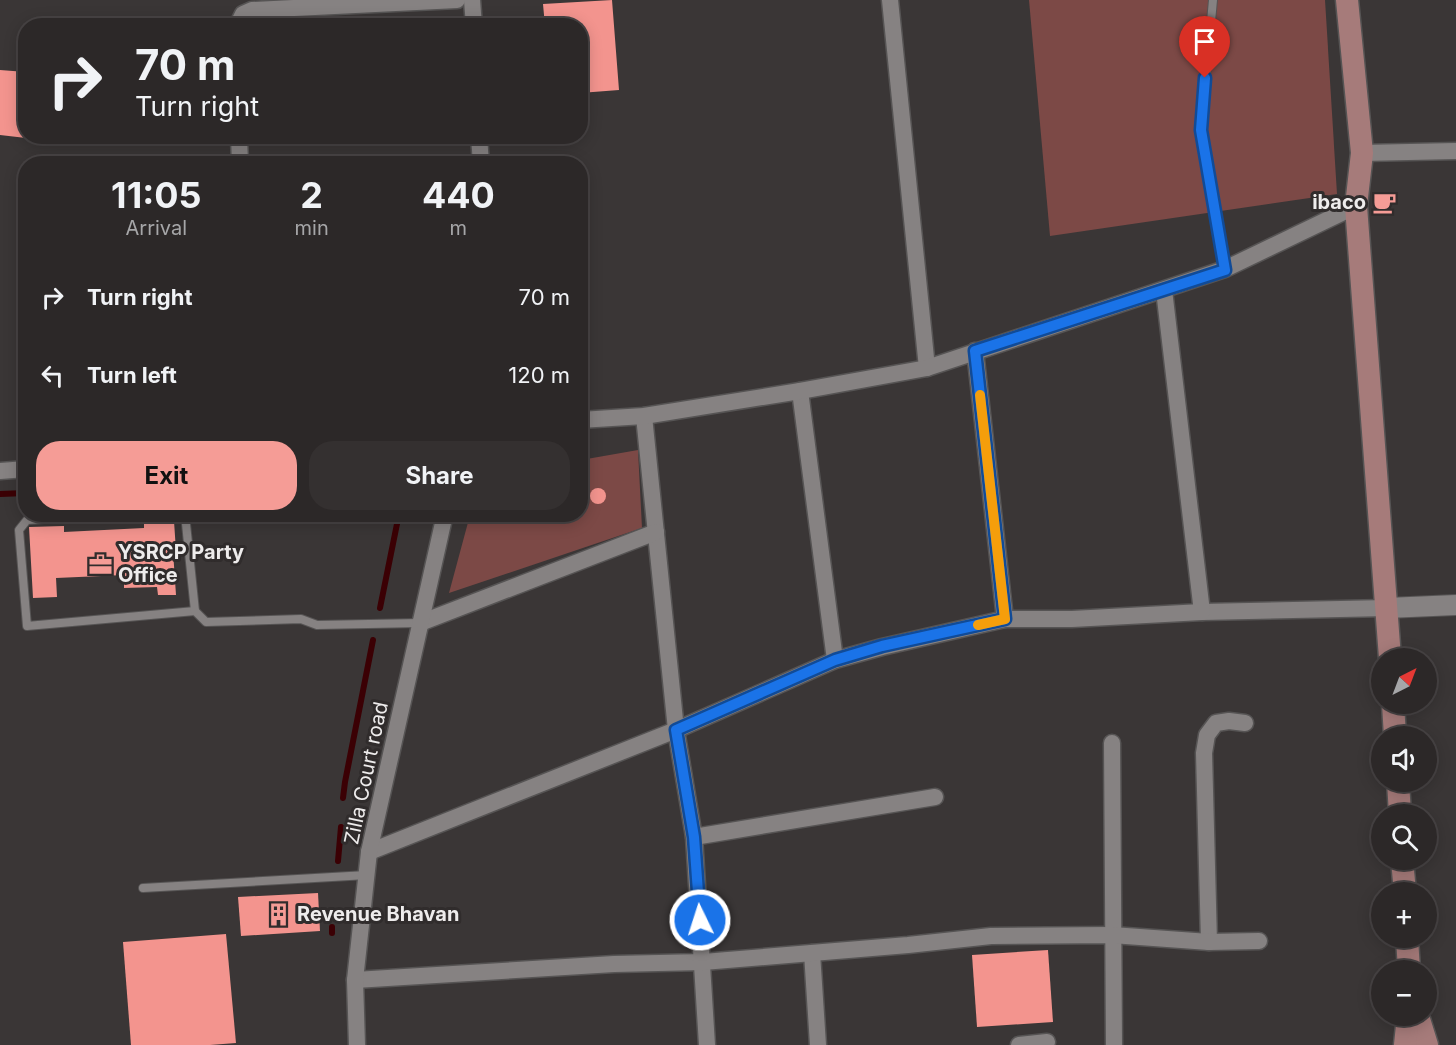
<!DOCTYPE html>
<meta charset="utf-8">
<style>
:root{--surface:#2c2828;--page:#343030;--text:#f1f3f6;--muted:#a6a6a8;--line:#484445;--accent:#f59c96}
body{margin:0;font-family:Inter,sans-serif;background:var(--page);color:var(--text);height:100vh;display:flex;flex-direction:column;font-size:22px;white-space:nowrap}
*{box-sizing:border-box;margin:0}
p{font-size:20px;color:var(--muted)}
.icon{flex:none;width:33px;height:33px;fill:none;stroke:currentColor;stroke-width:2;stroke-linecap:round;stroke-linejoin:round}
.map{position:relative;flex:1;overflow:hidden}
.sheet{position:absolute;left:18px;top:156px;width:570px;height:366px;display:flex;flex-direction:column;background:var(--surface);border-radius:24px;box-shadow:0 3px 15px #0003,0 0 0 2px var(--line)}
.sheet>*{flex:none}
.banner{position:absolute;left:18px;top:18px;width:570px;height:126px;border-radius:24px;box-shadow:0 3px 15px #0003,0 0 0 2px var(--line);background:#2c2828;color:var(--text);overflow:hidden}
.needle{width:39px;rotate:42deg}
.controls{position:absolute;left:1371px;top:648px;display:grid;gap:12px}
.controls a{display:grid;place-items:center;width:66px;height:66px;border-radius:50%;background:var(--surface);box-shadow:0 3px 15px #0003,0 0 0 2px var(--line);font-size:30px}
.pin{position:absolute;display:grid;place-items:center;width:51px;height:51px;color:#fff;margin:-62px -26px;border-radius:50% 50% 50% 0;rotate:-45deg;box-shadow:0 0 6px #0007}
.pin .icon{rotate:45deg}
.me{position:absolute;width:66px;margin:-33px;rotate:356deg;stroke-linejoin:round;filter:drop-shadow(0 0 4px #0008)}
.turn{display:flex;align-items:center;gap:21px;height:126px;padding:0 18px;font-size:27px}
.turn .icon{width:78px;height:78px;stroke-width:2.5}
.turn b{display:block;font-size:42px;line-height:51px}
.eta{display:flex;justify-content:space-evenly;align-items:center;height:102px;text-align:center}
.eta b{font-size:36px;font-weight:700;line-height:42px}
.button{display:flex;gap:12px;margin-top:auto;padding:12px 18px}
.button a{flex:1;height:69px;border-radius:24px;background:var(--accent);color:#111;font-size:24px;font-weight:700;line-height:69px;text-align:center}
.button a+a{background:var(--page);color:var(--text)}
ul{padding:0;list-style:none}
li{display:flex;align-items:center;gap:18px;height:78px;padding:0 18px}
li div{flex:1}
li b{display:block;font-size:22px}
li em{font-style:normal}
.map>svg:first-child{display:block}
.green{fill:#7c4946}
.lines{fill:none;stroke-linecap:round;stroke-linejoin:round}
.stream{stroke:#3b0004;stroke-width:6}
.building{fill:#f3948e}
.service-casing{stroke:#565454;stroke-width:10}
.minor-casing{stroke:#565454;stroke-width:19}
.tertiary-casing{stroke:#565454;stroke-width:22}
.secondary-casing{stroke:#565454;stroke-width:25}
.service{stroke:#868282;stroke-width:8}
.minor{stroke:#868282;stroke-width:16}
.tertiary{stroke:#868282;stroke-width:20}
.secondary{stroke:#a67b7a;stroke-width:22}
.route-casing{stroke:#114b97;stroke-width:15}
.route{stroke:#1a73e8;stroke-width:10}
.slow{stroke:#f59e0b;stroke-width:10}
.labels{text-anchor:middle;stroke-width:6;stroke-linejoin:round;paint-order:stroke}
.poi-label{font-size:20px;font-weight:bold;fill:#eeecec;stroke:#302c2c;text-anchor:start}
.street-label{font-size:20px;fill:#eeecec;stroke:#302c2c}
</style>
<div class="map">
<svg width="1456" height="1045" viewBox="0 0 1456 1045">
<rect width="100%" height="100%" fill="#3a3636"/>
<!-- green -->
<g class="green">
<path d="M1029,0H1325L1337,194L1050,236Z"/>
<path d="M638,450L642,528L449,593L470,515L580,514L581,460Z"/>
</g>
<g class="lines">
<!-- stream -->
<g class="stream">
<path d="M0,494L26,493"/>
<path d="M380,608L399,514"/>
<path d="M343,798L345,782L373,640"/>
<path d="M338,861L341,827"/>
<path d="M332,933V927"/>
</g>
</g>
<!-- building -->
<g class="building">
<path d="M612,0L619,90L580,93V26H545L543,4Z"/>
<path d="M0,70L26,72V138L0,135Z"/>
<circle cx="598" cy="496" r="8"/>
<path d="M174,521L176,551H173L176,595H158L157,587L124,588V575L56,578L57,597L33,598L29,527L64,526V532L144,528V523Z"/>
<path d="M318,893L320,931L241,936L238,897Z"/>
<path d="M226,934L236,1043L210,1045H131L123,942Z"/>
<path d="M1048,950L1053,1022L977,1027L972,955Z"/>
</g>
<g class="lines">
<defs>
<g id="service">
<path d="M1213,0L1201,130L1225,269"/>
<path d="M132,514L27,520L19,530L27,626L195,611"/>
<path d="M185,514L195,611L206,622L301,619L317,625L420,623"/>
<path d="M143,888L367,875"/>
</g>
<g id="minor">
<path d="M472,0L474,26"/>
<path d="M890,0L927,368"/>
<path d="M237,26L243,14L252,10L457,0"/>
<path d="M239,136L240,164"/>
<path d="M479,136L481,164"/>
<path d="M1362,153L1456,151"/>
<path d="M975,351L1005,619"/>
<path d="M800,391L835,660"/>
<path d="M644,416L676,730L694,837L707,1045"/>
<path d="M580,420L644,416L800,391L927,368L1225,269L1356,206"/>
<path d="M0,471L26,469"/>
<path d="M1202,612L1387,608"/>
<path d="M420,623L656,532"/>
<path d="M1112,743L1114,1045"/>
<path d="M694,837L935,797"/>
<path d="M369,852L676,730L835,660L882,647L1005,619H1072L1202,612L1164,290"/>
<path d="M1209,942L1204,753L1207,735L1216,723L1229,721L1245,723"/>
<path d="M812,953L818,1045"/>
<path d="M355,980L614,964L703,962L908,945L991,936L1112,935L1209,942L1259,941"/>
<path d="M357,1045L355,980L369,852L445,514"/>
<path d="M1019,1045L1047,1042"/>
</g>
<path id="tertiary" d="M1387,608L1456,605"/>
<g id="secondary">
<path d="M1347,0L1362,153L1356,206L1390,658"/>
<path d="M1393,704L1395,736"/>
<path d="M1398,782L1400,814"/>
<path d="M1402,860L1405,892"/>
<path d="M1407,938L1409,970"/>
<path d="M1418,1016L1427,1045"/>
<path d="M1405,1045L1408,1016"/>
</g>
</defs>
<!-- service casing -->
<use href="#service" class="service-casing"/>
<!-- minor casing -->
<use href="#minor" class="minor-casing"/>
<!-- tertiary casing -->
<use href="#tertiary" class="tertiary-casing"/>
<!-- secondary casing -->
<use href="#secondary" class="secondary-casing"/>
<!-- service -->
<use href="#service" class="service"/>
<!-- minor -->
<use href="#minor" class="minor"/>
<!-- tertiary -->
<use href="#tertiary" class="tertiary"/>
<!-- secondary -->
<use href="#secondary" class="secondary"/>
</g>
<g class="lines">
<defs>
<path id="route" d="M700,920L694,837L676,730L835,660L882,646L1005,619L975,351L1225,270L1201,130L1205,78"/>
</defs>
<!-- route casing -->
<use href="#route" class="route-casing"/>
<!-- route -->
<use href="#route" class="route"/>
<!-- slow -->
<path class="slow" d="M978,625L1005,619L980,395"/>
</g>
<!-- icons -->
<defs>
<symbol id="cafe-bare" viewBox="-9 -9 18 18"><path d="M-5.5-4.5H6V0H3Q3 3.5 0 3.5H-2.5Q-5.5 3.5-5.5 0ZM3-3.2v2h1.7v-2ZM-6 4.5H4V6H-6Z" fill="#f59c96" stroke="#302c2c" stroke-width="2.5" paint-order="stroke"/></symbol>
<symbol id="office-bare" viewBox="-9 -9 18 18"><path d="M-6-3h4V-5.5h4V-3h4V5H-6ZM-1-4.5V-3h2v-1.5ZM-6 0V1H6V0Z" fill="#f59c96" stroke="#302c2c" stroke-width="2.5" paint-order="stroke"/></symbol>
<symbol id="building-bare" viewBox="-9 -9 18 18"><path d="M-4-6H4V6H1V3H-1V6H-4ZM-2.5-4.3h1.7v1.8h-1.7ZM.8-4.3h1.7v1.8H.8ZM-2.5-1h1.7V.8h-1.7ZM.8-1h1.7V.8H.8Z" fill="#f59c96" stroke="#302c2c" stroke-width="2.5" paint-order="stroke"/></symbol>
</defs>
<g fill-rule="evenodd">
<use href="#cafe-bare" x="1368" y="186" width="33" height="33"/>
<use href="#office-bare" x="84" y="548" width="33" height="33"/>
<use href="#building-bare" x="262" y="898" width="33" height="33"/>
</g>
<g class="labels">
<!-- poi labels -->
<g class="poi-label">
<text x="1366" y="209" text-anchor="end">ibaco</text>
<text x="118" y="559">YSRCP Party<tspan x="118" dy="23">Office</tspan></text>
<text x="297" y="921">Revenue Bhavan</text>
</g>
<!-- street labels -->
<g class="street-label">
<text transform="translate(366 773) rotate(-78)" y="7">Zilla Court road</text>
</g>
</g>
</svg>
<div class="controls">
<a><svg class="needle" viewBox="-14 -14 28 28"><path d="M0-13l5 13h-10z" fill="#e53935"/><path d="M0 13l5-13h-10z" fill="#a6a6a8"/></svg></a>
<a><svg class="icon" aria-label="sound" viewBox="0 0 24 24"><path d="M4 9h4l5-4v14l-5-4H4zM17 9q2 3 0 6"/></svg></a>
<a><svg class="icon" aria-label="search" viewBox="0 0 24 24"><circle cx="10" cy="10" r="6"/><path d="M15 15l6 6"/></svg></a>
<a>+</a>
<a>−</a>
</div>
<div class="pin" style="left:1205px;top:78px;background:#d93025"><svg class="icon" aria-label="arrive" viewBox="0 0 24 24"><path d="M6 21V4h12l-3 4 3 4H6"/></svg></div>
<svg class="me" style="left:700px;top:920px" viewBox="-20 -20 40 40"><circle r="17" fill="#1a73e8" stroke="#fff" stroke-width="3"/><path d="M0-11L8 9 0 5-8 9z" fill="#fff"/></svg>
<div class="banner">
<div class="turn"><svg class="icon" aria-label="right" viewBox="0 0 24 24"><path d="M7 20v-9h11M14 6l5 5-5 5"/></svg><div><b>70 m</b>Turn right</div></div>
</div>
<section class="sheet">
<div class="eta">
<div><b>11:05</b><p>Arrival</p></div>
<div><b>2</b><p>min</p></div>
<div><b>440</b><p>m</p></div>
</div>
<ul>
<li><svg class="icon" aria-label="right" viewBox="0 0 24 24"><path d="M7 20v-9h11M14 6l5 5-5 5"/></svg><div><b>Turn right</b></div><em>70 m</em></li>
<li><svg class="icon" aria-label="left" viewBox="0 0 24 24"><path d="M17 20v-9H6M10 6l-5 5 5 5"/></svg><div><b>Turn left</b></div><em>120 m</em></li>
</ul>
<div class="button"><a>Exit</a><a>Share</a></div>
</section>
</div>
